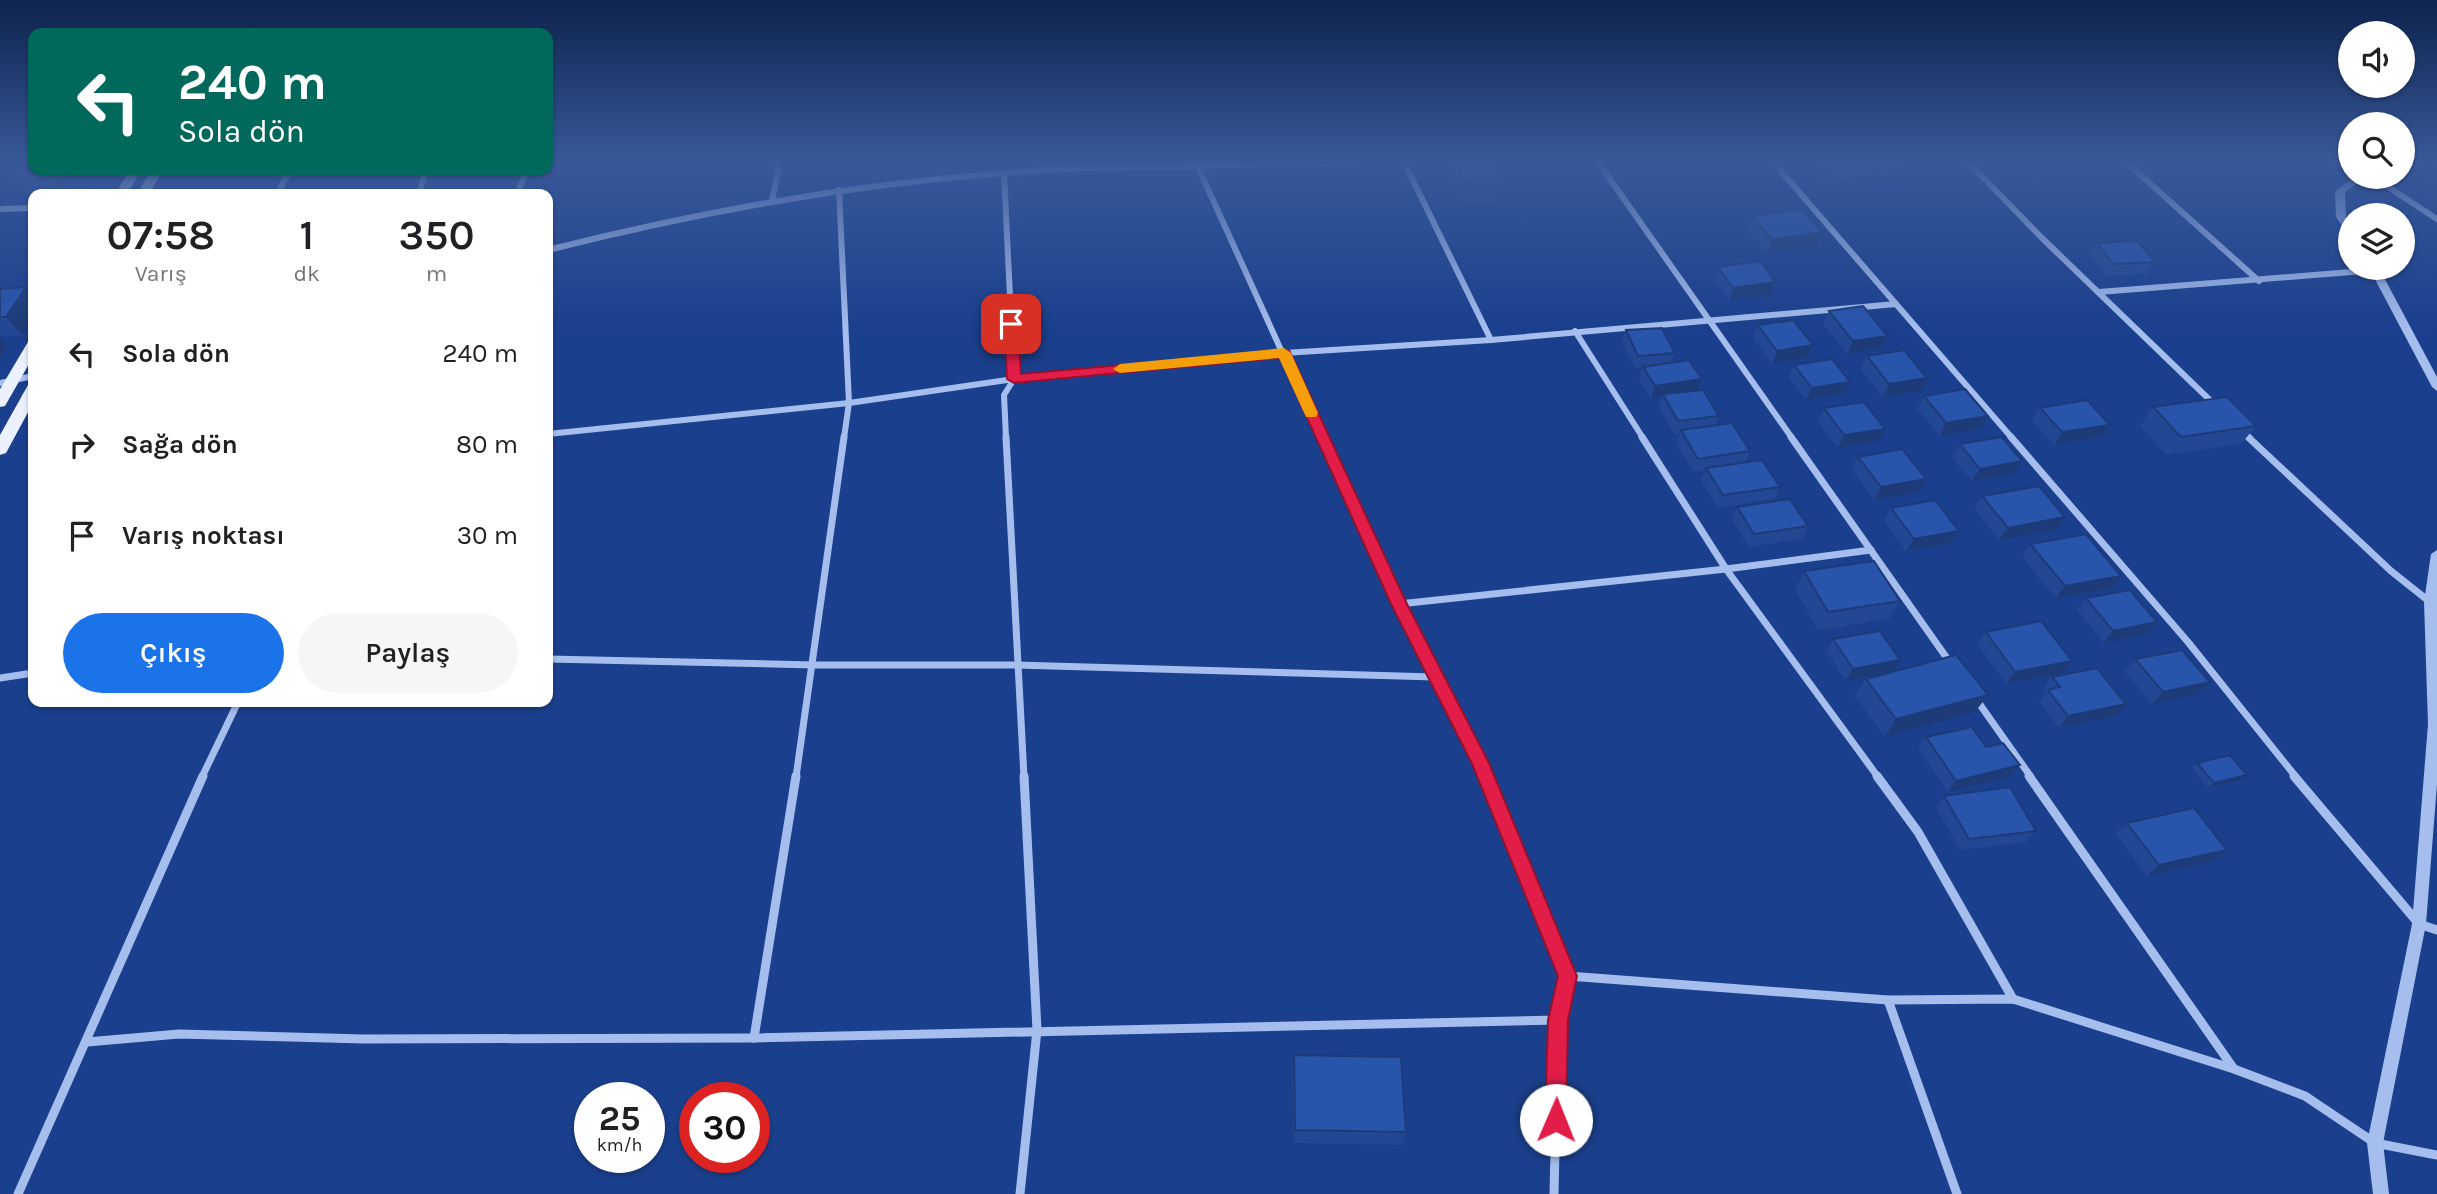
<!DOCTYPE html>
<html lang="tr">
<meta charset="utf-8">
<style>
:root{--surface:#fff;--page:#f6f6f6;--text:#202124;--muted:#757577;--accent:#1a73e8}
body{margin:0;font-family:Karla,sans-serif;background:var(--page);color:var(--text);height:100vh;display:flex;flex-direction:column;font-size:26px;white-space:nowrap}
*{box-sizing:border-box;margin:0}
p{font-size:23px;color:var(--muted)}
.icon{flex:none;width:38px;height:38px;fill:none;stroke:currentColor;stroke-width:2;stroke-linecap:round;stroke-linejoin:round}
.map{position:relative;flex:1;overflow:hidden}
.panel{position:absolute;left:28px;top:189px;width:525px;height:518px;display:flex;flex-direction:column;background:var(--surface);border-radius:14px;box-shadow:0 2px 5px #0004}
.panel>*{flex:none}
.guide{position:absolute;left:28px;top:28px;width:525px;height:147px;border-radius:14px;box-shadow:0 2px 5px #0004;background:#00695c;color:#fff;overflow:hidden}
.tools{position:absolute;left:2338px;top:21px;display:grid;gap:14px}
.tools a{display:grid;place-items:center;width:77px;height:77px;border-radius:50%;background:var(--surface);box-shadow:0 2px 5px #0004;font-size:35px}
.speed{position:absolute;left:574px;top:1082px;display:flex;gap:14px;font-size:35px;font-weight:700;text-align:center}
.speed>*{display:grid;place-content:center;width:91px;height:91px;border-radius:50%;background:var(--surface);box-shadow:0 2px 5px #0004;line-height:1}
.speed small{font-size:18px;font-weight:400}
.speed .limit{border:10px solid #d22;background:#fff;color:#111}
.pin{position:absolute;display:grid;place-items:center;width:60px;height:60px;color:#fff;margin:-30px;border-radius:14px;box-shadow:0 4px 10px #0006}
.me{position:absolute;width:77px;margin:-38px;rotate:1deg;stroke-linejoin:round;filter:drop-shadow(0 0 5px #0008)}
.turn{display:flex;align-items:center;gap:24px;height:147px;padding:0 35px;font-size:32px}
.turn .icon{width:91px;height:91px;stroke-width:2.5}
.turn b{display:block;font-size:49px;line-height:60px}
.eta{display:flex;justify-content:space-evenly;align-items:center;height:119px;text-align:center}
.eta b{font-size:42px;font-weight:600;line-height:49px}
.cta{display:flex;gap:14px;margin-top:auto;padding:14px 35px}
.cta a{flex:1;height:80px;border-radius:42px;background:var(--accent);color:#fff;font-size:28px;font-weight:600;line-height:80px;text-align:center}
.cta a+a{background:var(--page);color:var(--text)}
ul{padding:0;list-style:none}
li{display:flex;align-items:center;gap:21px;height:91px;padding:0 35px}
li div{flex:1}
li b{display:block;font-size:26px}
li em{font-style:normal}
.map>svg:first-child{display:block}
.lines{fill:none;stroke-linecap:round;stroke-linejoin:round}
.minor-far2{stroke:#a5beee;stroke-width:6}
.minor-far1{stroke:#a5beee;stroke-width:7}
.minor{stroke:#a5beee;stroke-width:9}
.tertiary{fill:#a5beee;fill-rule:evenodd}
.primary{fill:#ecf1ff;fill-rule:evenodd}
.wall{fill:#224893}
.shaded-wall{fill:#1c3b78}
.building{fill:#2854ab;stroke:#1c3b78;stroke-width:2}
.route{fill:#e11d48;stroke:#92132f;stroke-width:2}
.slow{fill:#f59e0b}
</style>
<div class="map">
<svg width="2437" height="1194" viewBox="0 0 2437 1194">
<rect width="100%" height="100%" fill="#1a3f8c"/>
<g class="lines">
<!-- minor-far2 -->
<g class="minor-far2">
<path d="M1404,162L1491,340"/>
<path d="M1598,162L1792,438"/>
<path d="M1777,162L1780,170L2012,438"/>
<path d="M1968,162L2043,239L2215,405"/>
<path d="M2126,162L2259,281"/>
<path d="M1198,167L1321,438"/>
<path d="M1004,173L1014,379L1004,395L1006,438"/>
<path d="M2373,177L2437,219"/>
<path d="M839,190L849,403L844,438"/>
<path d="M277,194L290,170"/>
<path d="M419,194L426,170"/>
<path d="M517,194L527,170"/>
<path d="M772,200L780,162"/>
<path d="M0,209L33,208"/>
<path d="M548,250C694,213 841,186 991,174C1110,164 1230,167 1350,162"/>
<path d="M2099,292L2376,270"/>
<path d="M1575,331L1643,438"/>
<path d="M0,383L33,376"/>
<path d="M2241,430L2250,438"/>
<path d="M548,434L849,403L1014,379L1284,353L1491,340L1896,304"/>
</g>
<!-- minor-far1 -->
<g class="minor-far1">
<path d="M1006,437L1024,777"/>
<path d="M1321,437L1434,677L1486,777"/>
<path d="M1642,437L1726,569L1878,777"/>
<path d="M1791,437L1951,664"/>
<path d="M2011,437L2188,642L2296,777"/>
<path d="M2248,437L2391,571L2430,602"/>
<path d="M1399,604L1726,569L1871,550"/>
<path d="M548,659L814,665H1016L1434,677"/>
<path d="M0,678L33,673"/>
<path d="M1976,699L2031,777"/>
<path d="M202,777L238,702"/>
<path d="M796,777L844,437"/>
</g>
<!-- minor -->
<g class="minor">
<path d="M1485,776L1568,976L1558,1020L1554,1194"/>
<path d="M1877,776L1918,832L2013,999"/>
<path d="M2029,776L2234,1069"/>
<path d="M2294,776L2419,924L2437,930"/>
<path d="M1568,976L1888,1000L2013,999L2234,1069L2305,1096L2375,1143L2437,1155"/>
<path d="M1888,1000L1957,1194"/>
<path d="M754,1038L796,776"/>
<path d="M87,1042L179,1034L363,1039L754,1038L1558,1020"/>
<path d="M18,1194L203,776"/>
<path d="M1020,1194L1037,1030L1024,776"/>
</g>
<!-- tertiary -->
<g class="tertiary">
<path d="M2355,177H2366L2345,192L2346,217L2350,224V234L2347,233L2336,217L2335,191Z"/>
<path d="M2369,268H2379L2437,377V391L2432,387Z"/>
<path d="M2437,550V784L2426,924L2383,1143L2389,1194H2373L2367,1143L2412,924L2428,724L2424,602L2431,554Z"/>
</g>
<!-- primary -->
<g class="primary">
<path d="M130,170H142L127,194H115Z"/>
<path d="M151,170H163L149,194H137Z"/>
<path d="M33,340V357L5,406L0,407V389L28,342Z"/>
<path d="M33,384V403L6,453L0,455V435L28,385Z"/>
</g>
</g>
<!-- wall -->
<g class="wall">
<path d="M1450,162H1493L1500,179L1496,203L1460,206L1448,178Z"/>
<path d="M1822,162L1901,182L1834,192L1818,174Z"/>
<path d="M2435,163H2437V203L2417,187Z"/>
<path d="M33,170H118L108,187L71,191L65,182L59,191L18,194L8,182Z"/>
<path d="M1752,216L1822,232L1817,245L1768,253L1747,229Z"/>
<path d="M2097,243L2155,262L2147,274L2106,276L2089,255Z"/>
<path d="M1718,267L1771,295L1729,300L1714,279Z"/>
<path d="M0,289L22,335L1,337L8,346L0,358Z"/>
<path d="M1829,311L1888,336L1882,348L1847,354L1823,324Z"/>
<path d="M1758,325L1807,358L1772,364L1753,338Z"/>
<path d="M1626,330L1675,353L1671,363L1698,390L1719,416L1715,426L1750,451L1745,462L1780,487L1774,499L1718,508L1701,480L1706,470L1693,471L1676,443L1680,433L1674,434L1659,407L1662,397L1651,399L1639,380L1642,368H1635L1622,343Z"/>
<path d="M1867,356L1921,391L1883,397L1861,369Z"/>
<path d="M1794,365L1844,394L1806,400L1789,377Z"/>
<path d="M1924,396L1980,429L1940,436L1917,409Z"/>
<path d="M2153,407L2256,426L2241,444L2167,455L2140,426Z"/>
<path d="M1824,408L1879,441L1838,448L1818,421Z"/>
<path d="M2040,408L2102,437L2054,445L2032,420Z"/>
<path d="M1960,444L2014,474L1972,481L1952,457Z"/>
<path d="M1858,457L1926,479L1919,492L1874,500L1852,469Z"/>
<path d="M1982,496L2065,517L2057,530L1999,540L1974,509Z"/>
<path d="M1737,507L1808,526L1802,539L1749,547L1732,519Z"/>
<path d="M1891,508L1951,543L1906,551L1884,521Z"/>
<path d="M2030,544L2121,576L2112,588L2056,598L2022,557Z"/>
<path d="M1804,571L1900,601L1889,619L1818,630L1795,589Z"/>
<path d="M2086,598L2147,634L2104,643L2077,610Z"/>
<path d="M1986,632L2072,661L2063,673L2006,684L1977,644Z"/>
<path d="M1833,639L1893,672L1975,712L1885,737L1855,696L1866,679L1885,674L1845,681L1827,651Z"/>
<path d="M2135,659L2199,694L2152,704L2125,671Z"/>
<path d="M2052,677L2116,716L2059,728L2039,702L2046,693L2043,689Z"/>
<path d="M1926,737L2010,777L1948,792L1918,749Z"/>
<path d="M2197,763L2241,780L2208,788L2192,768Z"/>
<path d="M1944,796L2036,831L2026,842L1960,850L1936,807Z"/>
<path d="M2127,823L2227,850L2215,861L2147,876L2116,834Z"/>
<path d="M1294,1055L1406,1132L1402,1145L1294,1143L1292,1069Z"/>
</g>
<!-- shaded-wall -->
<g class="shaded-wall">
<path d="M56,170H72L62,178L65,182L59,191L50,178Z"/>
<path d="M102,170H118L108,187L99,175Z"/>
<path d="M307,170H350V171L311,177Z"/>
<path d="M1906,170L1901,182L1834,192L1839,180Z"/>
<path d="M1822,232L1817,245L1768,253L1772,240Z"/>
<path d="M1775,282L1771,295L1729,300L1733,288Z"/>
<path d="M26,287L33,296V318L22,335L6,317Z"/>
<path d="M0,336L8,346L0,358Z"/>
<path d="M1888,336L1882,348L1847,354L1853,341Z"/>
<path d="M1813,345L1807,358L1772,364L1777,351Z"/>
<path d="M1927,378L1921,391L1883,397L1889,384Z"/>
<path d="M1702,379L1697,391L1663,394L1662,397L1651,399L1655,386Z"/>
<path d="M1850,382L1844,394L1806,400L1812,388Z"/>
<path d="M1988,416L1980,429L1940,436L1946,423Z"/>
<path d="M2110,425L2102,437L2054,445L2062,432Z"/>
<path d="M1885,429L1879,441L1838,448L1844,435Z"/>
<path d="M2022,461L2014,474L1972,481L1980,469Z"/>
<path d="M1926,479L1919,492L1874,500L1881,487Z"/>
<path d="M2065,517L2057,530L1999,540L2008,528Z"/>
<path d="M1959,531L1951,543L1906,551L1914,539Z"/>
<path d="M2121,576L2112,588L2056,598L2065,586Z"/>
<path d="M2157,622L2147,634L2104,643L2113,631Z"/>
<path d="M1900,660L1893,672L1845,681L1853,669Z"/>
<path d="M2072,661L2063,673L2006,684L2015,672Z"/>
<path d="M2210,682L2199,694L2152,704L2163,692Z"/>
<path d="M1988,695L1975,712L1885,737L1896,719Z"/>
<path d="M2126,704L2116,716L2059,728L2068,716Z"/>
<path d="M2020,765L2010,777L1948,792L1956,781Z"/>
<path d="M2247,775L2241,780L2208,788L2214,783Z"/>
<path d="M2227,850L2215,861L2147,876L2159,865Z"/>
</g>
<!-- building -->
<g class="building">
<path d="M22,162H33V170H56L50,178L8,182Z"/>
<path d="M1455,162H1493L1500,179L1464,182Z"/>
<path d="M1823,162H1899L1906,170L1839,180Z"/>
<path d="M68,170H102L99,175L62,178Z"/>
<path d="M1801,209L1822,232L1772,240L1752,216Z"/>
<path d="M2137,241L2155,262L2113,264L2097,243Z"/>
<path d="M1760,261L1775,282L1733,288L1718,267Z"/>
<path d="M26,287L6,317H0V289Z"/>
<path d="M1863,306L1888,336L1853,341L1829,311Z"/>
<path d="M1793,320L1813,345L1777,351L1758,325Z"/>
<path d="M1662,328L1675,353L1638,356L1626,330Z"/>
<path d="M1904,350L1927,378L1889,384L1867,356Z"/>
<path d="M1832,359L1850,382L1812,388L1794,365Z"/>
<path d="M1689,360L1702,379L1655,386L1643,367Z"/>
<path d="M1965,389L1988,416L1946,423L1924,396Z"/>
<path d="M1703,390L1719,416L1678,421L1663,394Z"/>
<path d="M2227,397L2256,426L2181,437L2153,407Z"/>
<path d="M2087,400L2110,425L2062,432L2040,408Z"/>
<path d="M1864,402L1885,429L1844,435L1824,408Z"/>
<path d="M1732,423L1750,451L1698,459L1681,430Z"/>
<path d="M2002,437L2022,461L1980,469L1960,444Z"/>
<path d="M1902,449L1926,479L1881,487L1858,457Z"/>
<path d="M1762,460L1780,487L1723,495L1706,468Z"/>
<path d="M2039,486L2065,517L2008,528L1982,496Z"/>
<path d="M1790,499L1808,526L1754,534L1737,507Z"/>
<path d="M1935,500L1959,531L1914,539L1891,508Z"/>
<path d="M2086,534L2121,576L2065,586L2030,544Z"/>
<path d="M1874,561L1900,601L1828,612L1804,571Z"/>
<path d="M2130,590L2157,622L2113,631L2086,598Z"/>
<path d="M2041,621L2072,661L2015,672L1986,632Z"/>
<path d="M1880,631L1900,660L1853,669L1833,639Z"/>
<path d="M2182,650L2210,682L2163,692L2135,659Z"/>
<path d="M1956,655L1988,695L1896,719L1866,679Z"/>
<path d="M2097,668L2126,704L2068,716L2048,690L2060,687L2052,677Z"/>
<path d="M1972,727L1986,747L2003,743L2020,765L1956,781L1926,737Z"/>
<path d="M2230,755L2247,775L2214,783L2197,763Z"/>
<path d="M2010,787L2036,831L1969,839L1944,796Z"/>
<path d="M2194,808L2227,850L2159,865L2127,823Z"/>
<path d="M1294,1055L1401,1057L1406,1132L1295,1130Z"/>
</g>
<!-- sky -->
<linearGradient id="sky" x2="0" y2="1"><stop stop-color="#0e234d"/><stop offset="0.49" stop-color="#385899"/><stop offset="1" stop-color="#385899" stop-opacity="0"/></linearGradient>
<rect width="2437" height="330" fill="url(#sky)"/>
<!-- route -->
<path class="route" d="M1011,320L1018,324L1021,374L1289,350L1407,604L1489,763L1577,976L1568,1020L1566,1120L1563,1127L1556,1130L1548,1127L1545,1120L1548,1020L1558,976L1472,764L1391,604L1280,358L1014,383L1007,379L1004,324Z"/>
<!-- slow -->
<path class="slow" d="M1284,348L1291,353L1318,413L1316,417H1306L1279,358L1120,373L1113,369L1120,364Z"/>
</svg>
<div class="tools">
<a><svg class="icon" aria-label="sound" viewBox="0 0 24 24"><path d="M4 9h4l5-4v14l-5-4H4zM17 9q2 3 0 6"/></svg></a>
<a><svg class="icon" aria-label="search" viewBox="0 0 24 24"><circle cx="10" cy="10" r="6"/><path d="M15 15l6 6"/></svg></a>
<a><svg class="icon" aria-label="layers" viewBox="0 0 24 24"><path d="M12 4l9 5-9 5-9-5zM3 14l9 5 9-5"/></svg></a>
</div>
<div class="speed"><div>25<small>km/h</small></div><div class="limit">30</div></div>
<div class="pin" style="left:1011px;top:324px;background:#d93025"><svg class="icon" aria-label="arrive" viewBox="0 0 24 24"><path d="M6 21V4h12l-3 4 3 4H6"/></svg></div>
<svg class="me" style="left:1556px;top:1120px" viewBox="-20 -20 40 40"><circle r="19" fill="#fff"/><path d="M0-13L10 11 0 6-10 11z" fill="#e11d48"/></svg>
<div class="guide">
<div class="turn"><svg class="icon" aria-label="left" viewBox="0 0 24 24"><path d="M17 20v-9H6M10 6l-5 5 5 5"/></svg><div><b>240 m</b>Sola dön</div></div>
</div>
<section class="panel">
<div class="eta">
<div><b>07:58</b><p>Varış</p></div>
<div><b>1</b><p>dk</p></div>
<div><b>350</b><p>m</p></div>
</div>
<ul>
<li><svg class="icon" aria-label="left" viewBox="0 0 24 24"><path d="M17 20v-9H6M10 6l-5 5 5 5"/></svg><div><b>Sola dön</b></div><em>240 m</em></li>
<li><svg class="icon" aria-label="right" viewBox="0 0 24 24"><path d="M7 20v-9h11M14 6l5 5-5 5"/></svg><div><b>Sağa dön</b></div><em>80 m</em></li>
<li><svg class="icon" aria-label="arrive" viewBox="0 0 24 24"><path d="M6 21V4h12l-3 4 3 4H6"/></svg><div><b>Varış noktası</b></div><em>30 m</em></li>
</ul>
<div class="cta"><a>Çıkış</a><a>Paylaş</a></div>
</section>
</div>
